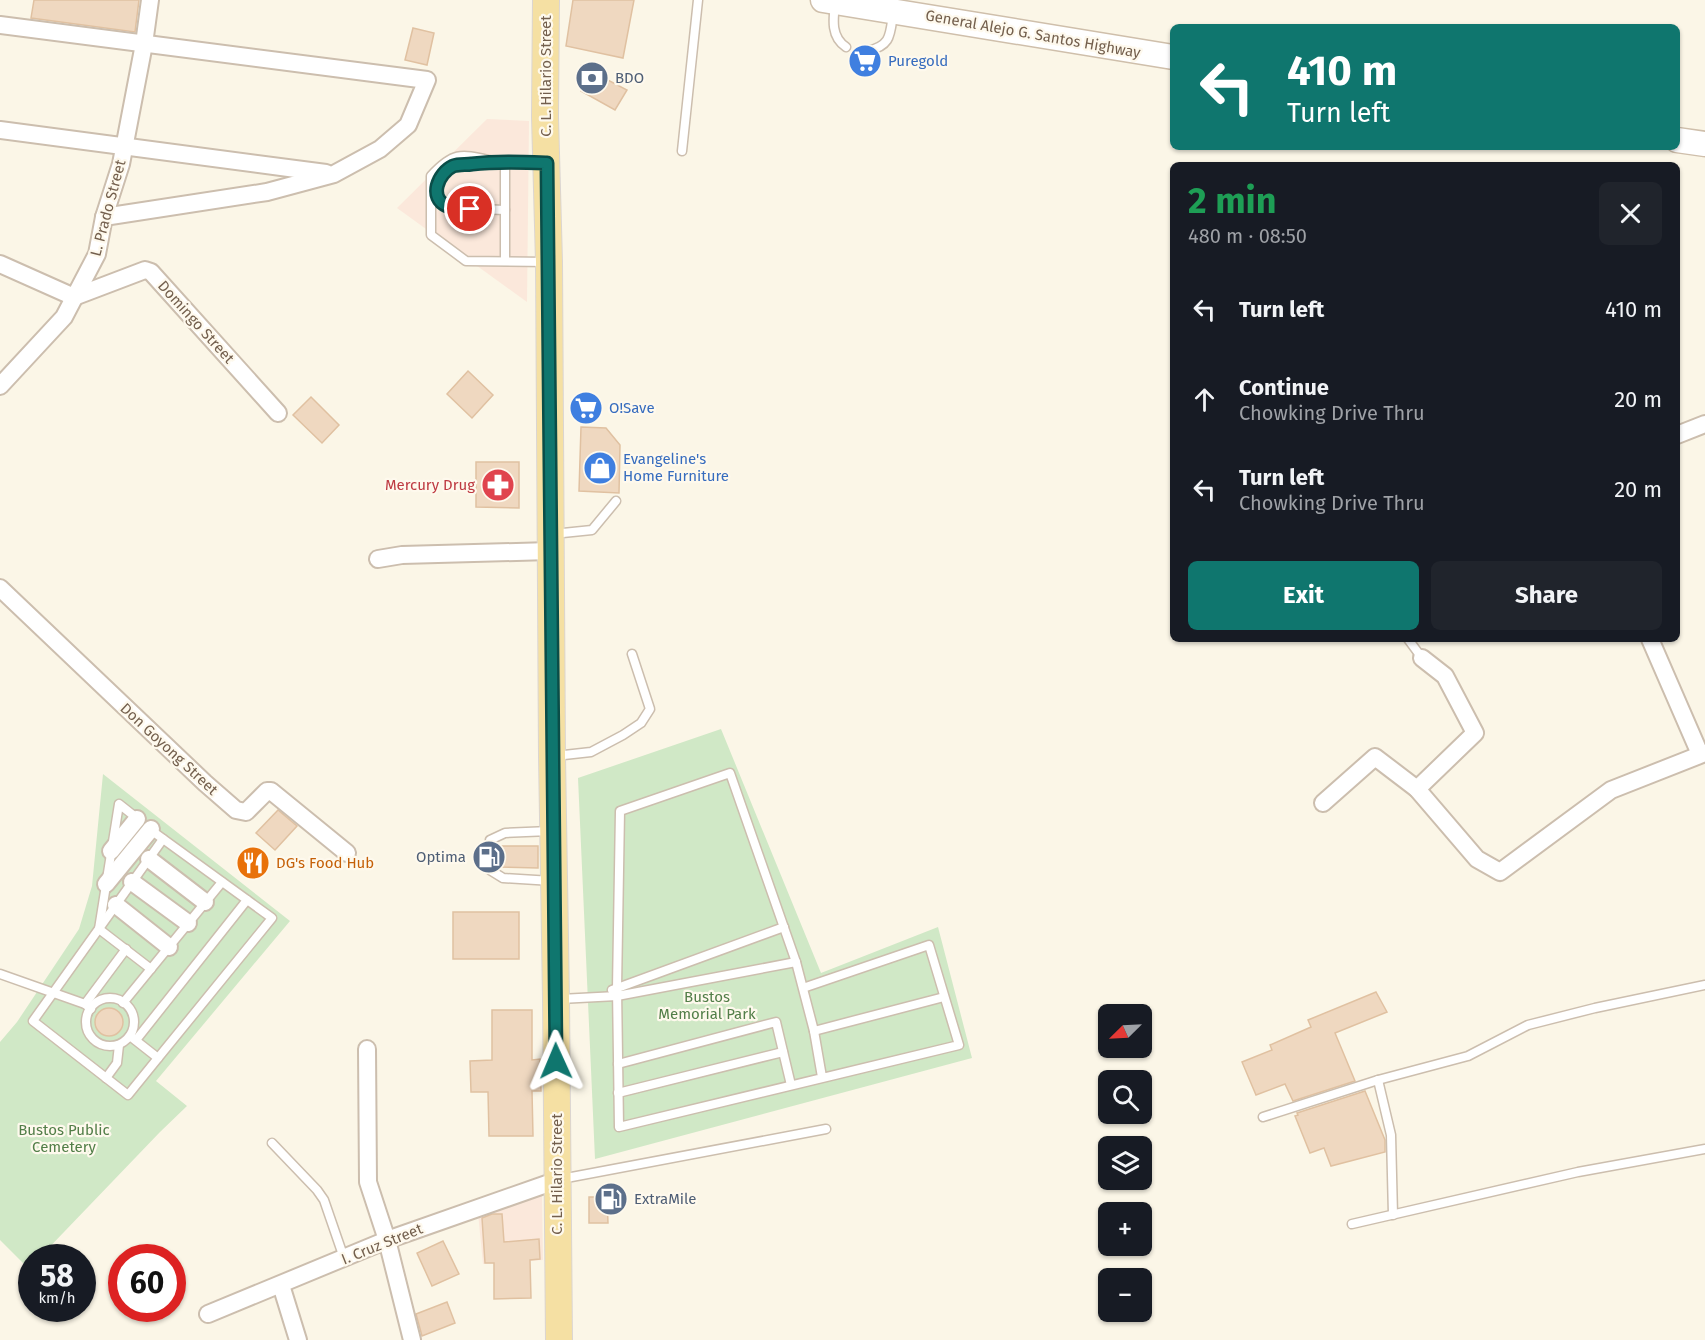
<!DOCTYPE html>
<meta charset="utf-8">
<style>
:root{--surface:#171b24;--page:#20242c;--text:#f1f3f6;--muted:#9ea1a6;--accent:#0f766e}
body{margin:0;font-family:"Fira Sans",sans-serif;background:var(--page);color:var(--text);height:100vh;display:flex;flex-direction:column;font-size:22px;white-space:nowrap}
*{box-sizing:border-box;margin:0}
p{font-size:20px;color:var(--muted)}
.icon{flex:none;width:33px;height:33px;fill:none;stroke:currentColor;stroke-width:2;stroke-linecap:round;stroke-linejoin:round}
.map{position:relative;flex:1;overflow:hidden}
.side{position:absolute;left:1170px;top:162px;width:510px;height:480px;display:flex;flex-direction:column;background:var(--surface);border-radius:9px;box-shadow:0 2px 4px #0004}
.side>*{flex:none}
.hud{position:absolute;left:1170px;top:24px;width:510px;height:126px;border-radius:9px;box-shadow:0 2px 4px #0004;background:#0f766e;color:#fff;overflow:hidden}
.needle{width:39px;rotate:246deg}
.controls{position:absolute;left:1098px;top:1004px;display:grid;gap:12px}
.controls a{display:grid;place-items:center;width:54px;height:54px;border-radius:9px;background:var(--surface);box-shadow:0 2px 4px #0004;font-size:30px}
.speed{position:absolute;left:18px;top:1244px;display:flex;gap:12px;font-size:30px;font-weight:700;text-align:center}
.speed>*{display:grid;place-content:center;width:78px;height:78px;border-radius:50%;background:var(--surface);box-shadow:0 2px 4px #0004;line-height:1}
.speed small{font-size:15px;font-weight:400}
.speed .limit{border:9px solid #d22;background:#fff;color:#111}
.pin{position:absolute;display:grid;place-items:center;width:51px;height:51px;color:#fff;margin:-26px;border:3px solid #fff;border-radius:50%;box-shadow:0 2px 6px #0007}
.me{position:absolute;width:66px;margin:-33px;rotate:359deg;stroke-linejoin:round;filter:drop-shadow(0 0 4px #0008)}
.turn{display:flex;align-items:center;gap:21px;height:126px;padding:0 18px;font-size:27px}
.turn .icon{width:78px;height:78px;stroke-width:2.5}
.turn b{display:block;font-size:42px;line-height:51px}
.round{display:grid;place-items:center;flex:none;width:63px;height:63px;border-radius:9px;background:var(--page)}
.summary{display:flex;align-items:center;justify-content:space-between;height:102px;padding:0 18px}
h1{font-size:36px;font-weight:700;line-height:45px;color:#1e9e55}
.button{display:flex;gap:12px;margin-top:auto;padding:12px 18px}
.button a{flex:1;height:69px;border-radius:9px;background:var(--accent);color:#fff;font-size:24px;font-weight:700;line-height:69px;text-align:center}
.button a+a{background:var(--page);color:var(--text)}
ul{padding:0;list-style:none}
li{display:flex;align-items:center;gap:18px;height:90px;padding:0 18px}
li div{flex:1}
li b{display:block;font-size:22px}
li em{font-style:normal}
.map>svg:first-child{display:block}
.commercial{fill:#fbe8db}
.green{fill:#d0e8c6}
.building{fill:#efd8c0;stroke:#e0c1a1;stroke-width:1.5}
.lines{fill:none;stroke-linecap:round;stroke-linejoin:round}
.service-casing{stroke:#ccbeae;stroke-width:11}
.minor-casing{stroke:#ccbeae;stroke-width:20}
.secondary-casing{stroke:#cfbfab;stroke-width:27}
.primary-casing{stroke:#dbd5d1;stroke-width:28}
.service{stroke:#fff;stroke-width:8}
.minor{stroke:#fff;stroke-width:16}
.secondary{stroke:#fff;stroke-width:24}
.primary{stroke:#f5e0a3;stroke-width:26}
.route-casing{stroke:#0a4d48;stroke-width:15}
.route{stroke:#0f766e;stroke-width:10}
.labels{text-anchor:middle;stroke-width:4.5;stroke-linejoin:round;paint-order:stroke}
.street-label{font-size:15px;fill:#735f4d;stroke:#fef9ed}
.shop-label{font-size:15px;fill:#366cbe;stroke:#fef9ed;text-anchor:start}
.service-label{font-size:15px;fill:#4e5e75;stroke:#fef9ed;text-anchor:start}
.health-label{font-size:15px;fill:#be3a42;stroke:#fef9ed;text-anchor:end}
.food-label{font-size:15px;fill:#c56008;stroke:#fef9ed;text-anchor:start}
.park-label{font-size:15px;fill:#527e48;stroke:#fef9ed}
</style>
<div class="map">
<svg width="1705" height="1340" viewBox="0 0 1705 1340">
<rect width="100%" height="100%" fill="#fbf6e7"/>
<!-- commercial -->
<g class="commercial">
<path d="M487,119L529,121L527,302L397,208Z"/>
<path d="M542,1195L543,1260L483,1264L478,1213Z"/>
</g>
<!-- green -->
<g class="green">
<path d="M721,729L821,973L938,927L972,1058L595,1159L578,778Z"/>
<path d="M103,774L290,921L156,1081L187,1106L160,1132L40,1257H32L31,1266L29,1269L0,1240V1042L17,1022L79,929L92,886Z"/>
</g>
<!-- building -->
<g class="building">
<path d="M34,0H139L135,32L31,18Z"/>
<path d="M573,0H634L623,58L566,46Z"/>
<path d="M413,28L434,33L427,65L405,60Z"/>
<path d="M581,66L627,90L615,110L581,91Z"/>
<path d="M468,371L493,395L472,418L447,394Z"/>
<path d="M311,397L339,425L322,443L293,415Z"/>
<path d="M581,427L606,428L620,445L619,493L579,491Z"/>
<path d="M476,462H519V508L476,507Z"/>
<path d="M278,810L297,826L275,850L256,833Z"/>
<path d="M496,846H538V868L498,867L496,866Z"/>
<rect x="453" y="912" width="66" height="47"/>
<path d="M1376,992L1387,1012L1335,1033L1355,1081L1293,1101L1285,1084L1256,1095L1242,1062L1272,1050L1270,1045L1311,1027L1308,1020Z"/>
<circle cx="109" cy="1022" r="14"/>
<path d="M492,1010H532V1060L540,1059L541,1091H532L533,1136H489L488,1092H471L470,1061L492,1060Z"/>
<path d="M1365,1091L1385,1140V1152L1331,1166L1324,1148L1310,1153L1295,1116L1298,1115L1297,1113Z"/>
<path d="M589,1197H607L608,1223H589Z"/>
<path d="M492,1214H502L504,1242L539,1239L540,1259L530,1260L531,1298L494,1299V1263H485L482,1218Z"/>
<path d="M443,1241L459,1274L432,1286L417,1253Z"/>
<path d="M447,1302L455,1323L422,1336L416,1314Z"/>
</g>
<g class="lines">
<defs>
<g id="service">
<path d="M835,4C833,20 831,37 846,47"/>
<path d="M867,51C891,46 890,35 893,14"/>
<path d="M682,151L698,0"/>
<path d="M493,161C461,154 454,151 431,176V235L466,261L548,262"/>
<path d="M505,210L453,208C429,201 433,176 453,167C458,164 465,165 472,164C496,161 519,162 543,163"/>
<path d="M505,261V162"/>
<path d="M553,534L592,530L616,501"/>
<path d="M1408,639L1422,658"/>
<path d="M555,756L591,752L623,735L641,723L650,709L632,654"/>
<path d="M138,819L119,804L99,929L151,969"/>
<path d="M550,831L505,833L490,840V870L503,878L552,881"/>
<path d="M0,974L85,1004L91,1009"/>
<path d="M803,988L929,945L959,1045L619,1127L617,988L620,811L730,773L796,962L814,1031L822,1077"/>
<path d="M612,990L784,927"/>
<circle cx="110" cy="1022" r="24"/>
<path d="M560,999L617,996L796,962"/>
<path d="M123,1003L222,882"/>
<path d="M85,1004L126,949"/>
<path d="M814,1031L944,997"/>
<path d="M130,1036L158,1058L272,918L148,828"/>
<path d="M136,1040L247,900"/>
<path d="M158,1058L128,1095L33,1021L163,839"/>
<path d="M618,1064L776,1022L791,1085"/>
<path d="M106,1078L117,1063L119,1045"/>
<path d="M1378,1080L1391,1135L1393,1215"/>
<path d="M618,1093L783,1052"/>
<path d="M1263,1117L1378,1080L1468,1056L1528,1025L1595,1008L1705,985"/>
<path d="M272,1143L317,1190L324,1200L344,1258"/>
<path d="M561,1179L826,1129"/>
<path d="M1352,1224L1578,1172L1705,1149"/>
</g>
<g id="minor">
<path d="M0,25L427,80L408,125L380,149L334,174L267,192L104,217"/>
<path d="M0,130L326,173"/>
<path d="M0,264L74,297L145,270L151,272L278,413"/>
<path d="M0,386L64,317L97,254L104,217L121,164L144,44L150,0"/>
<path d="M1677,435L1705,424"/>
<path d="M378,559L402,555L550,551"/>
<path d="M0,588L205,783L236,810L246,812L267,791H271L347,853"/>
<path d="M1650,639L1700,754"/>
<path d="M1422,658L1445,676L1475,733L1417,789L1477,859L1500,872L1611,790L1705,753"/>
<path d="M1323,803L1375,757L1417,789"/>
<path d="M111,851L137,819"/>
<path d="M149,859L205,902"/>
<path d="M132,882L188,923"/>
<path d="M106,884L151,829"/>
<path d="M116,905L169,947"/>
<path d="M367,1049L368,1182L387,1240L412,1340"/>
<path d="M281,1285L298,1340"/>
<path d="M208,1314L387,1240L558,1180"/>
</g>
<g id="secondary">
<path d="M823,0L1173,57"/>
<path d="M1677,140L1705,144"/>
</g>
<path id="primary" d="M546,0L545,117L549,262L552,756L556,999L559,1340"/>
</defs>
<!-- service casing -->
<use href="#service" class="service-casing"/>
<!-- minor casing -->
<use href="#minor" class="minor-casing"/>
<!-- secondary casing -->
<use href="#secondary" class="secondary-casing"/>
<!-- primary casing -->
<use href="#primary" class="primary-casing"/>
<!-- service -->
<use href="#service" class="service"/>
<!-- minor -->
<use href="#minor" class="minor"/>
<!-- secondary -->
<use href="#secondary" class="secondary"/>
<!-- primary -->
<use href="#primary" class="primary"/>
</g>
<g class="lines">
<defs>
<path id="route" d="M470,209C463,209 454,210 447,206C428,198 438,173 453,166C459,164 466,165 472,164C497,161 521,162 547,163L556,1061"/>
</defs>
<!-- route casing -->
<use href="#route" class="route-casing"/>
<!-- route -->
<use href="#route" class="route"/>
</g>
<!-- icons -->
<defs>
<symbol id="supermarket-disc" viewBox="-11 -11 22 22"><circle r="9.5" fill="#3f7fe0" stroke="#fef9ed"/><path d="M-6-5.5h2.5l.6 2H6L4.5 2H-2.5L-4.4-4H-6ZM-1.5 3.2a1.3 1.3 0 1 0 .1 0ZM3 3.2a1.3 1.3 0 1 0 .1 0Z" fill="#fff"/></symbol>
<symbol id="bank-disc" viewBox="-11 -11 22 22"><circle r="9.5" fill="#5c6f8a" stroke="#fef9ed"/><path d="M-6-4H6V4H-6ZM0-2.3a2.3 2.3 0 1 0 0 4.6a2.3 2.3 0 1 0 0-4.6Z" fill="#fff"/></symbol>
<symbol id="shop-disc" viewBox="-11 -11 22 22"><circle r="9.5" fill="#3f7fe0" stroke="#fef9ed"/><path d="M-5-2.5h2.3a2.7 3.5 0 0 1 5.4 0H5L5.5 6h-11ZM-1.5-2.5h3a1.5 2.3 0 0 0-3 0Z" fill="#fff"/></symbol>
<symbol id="pharmacy-disc" viewBox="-11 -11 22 22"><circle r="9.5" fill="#e0444e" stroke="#fef9ed"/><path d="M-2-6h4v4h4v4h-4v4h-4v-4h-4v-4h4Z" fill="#fff"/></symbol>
<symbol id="fuel-disc" viewBox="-11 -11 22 22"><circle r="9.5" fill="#5c6f8a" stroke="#fef9ed"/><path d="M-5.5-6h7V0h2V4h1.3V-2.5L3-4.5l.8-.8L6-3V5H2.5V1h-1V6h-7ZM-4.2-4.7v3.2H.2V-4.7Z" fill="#fff"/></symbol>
<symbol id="restaurant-disc" viewBox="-11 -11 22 22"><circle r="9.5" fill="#e8710a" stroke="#fef9ed"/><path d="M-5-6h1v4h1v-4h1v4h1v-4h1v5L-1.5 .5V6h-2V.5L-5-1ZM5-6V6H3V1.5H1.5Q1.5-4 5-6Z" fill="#fff"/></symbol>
</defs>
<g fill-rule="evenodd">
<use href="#supermarket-disc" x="846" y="42" width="38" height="38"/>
<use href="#bank-disc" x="573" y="59" width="38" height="38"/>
<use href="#supermarket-disc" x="567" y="389" width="38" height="38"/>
<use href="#shop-disc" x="581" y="449" width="38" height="38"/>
<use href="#pharmacy-disc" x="479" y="466" width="38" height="38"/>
<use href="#fuel-disc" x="470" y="838" width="38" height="38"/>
<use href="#restaurant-disc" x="234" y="844" width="38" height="38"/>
<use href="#fuel-disc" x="592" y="1180" width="38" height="38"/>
</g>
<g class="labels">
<!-- street labels -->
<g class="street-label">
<text transform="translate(1033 34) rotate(10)" y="5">General Alejo G. Santos Highway</text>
<text transform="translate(546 76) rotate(-90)" y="5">C. L. Hilario Street</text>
<text transform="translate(108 208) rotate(-75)" y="5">L. Prado Street</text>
<text transform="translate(196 322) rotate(48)" y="5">Domingo Street</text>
<text transform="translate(169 749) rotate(43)" y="5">Don Goyong Street</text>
<text transform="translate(557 1174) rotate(-90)" y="5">C. L. Hilario Street</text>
<text transform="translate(382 1244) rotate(-22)" y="5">I. Cruz Street</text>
</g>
<!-- shop labels -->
<g class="shop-label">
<text x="888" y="66">Puregold</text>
<text x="609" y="413">O!Save</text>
<text x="623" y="464">Evangeline's<tspan x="623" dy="17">Home Furniture</tspan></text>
</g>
<!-- service labels -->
<g class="service-label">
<text x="615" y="83">BDO</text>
<text x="466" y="862" text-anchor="end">Optima</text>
<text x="634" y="1204">ExtraMile</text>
</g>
<!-- health labels -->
<g class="health-label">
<text x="475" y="490">Mercury Drug</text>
</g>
<!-- food labels -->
<g class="food-label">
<text x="276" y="868">DG's Food Hub</text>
</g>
<!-- park labels -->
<g class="park-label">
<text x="707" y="1002">Bustos<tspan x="707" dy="17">Memorial Park</tspan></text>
<text x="64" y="1135">Bustos Public<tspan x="64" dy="17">Cemetery</tspan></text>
</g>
</g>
</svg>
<div class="controls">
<a><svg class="needle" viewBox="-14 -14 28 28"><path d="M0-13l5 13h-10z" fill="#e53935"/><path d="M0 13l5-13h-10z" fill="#9ea1a6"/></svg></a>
<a><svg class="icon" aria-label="search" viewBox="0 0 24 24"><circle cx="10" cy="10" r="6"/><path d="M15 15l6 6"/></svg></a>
<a><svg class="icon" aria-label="layers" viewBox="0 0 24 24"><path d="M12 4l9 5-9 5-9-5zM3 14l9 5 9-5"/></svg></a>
<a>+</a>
<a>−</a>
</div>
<div class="speed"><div>58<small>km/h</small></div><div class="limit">60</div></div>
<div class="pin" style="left:470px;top:209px;background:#d93025"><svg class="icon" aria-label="arrive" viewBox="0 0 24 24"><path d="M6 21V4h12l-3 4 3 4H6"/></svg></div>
<svg class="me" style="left:556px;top:1061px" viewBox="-20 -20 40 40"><path d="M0-17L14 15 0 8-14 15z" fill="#0f766e" stroke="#fff" stroke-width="4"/></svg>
<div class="hud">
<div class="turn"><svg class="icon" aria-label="left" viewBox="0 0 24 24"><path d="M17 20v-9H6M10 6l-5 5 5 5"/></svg><div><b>410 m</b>Turn left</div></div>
</div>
<section class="side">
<div class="summary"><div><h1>2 min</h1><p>480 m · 08:50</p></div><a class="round"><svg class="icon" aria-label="close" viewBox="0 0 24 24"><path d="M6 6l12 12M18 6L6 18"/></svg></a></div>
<ul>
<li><svg class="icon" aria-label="left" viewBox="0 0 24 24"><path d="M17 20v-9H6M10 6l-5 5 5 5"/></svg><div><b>Turn left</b></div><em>410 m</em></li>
<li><svg class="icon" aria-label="ahead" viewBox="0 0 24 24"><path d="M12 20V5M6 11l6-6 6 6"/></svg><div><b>Continue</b><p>Chowking Drive Thru</p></div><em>20 m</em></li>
<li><svg class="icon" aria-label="left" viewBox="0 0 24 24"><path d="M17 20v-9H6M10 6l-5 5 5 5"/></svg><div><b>Turn left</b><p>Chowking Drive Thru</p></div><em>20 m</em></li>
</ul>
<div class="button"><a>Exit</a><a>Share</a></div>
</section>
</div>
